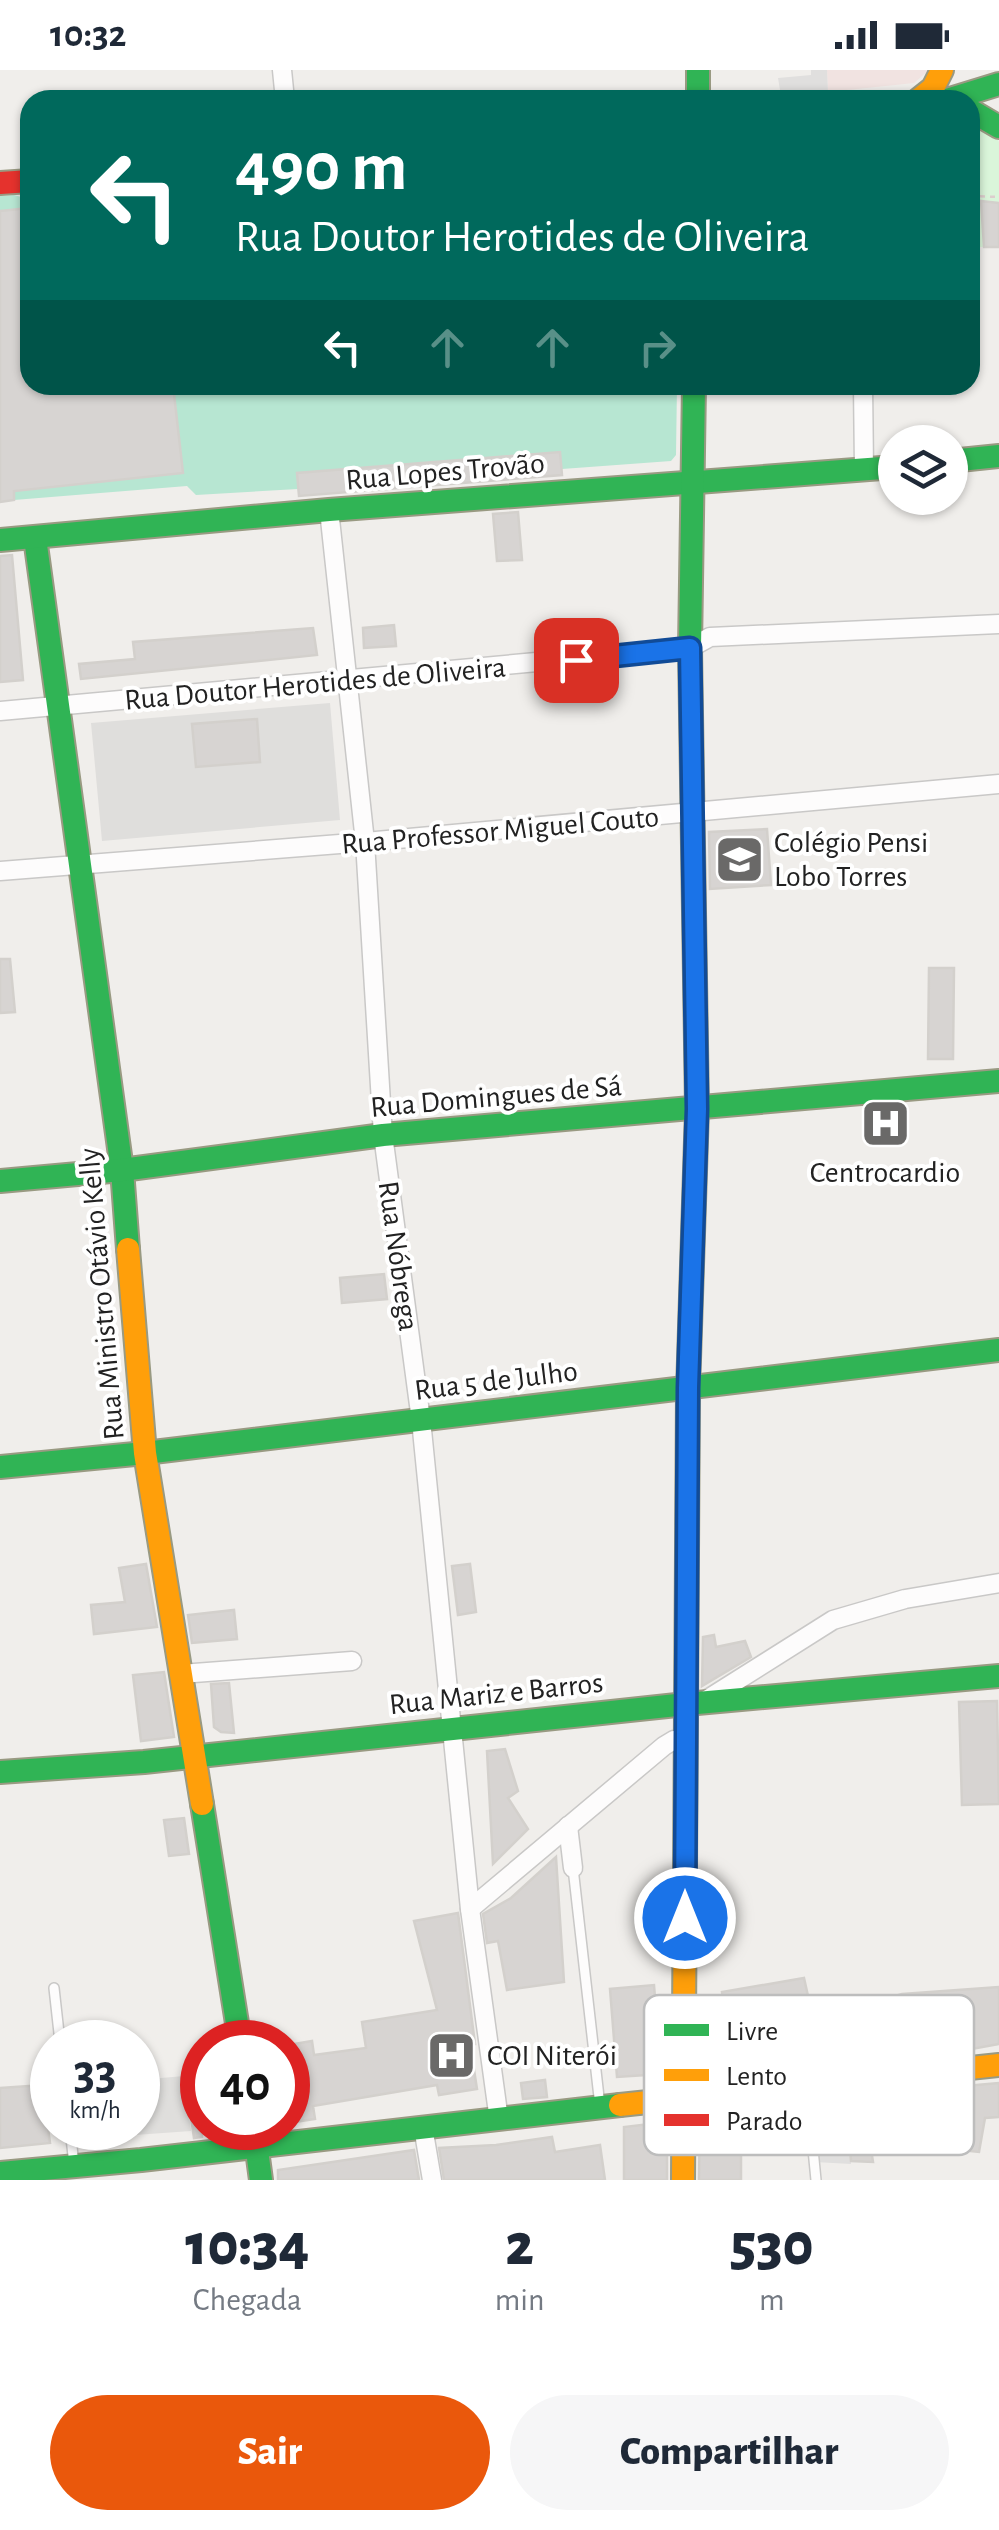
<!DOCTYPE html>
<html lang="pt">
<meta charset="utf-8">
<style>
:root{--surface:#fff;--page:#f6f6f7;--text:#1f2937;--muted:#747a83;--accent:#ea580c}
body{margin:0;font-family:"Alegreya Sans",sans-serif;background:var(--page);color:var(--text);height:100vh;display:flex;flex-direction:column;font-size:38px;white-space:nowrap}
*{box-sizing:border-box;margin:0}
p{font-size:32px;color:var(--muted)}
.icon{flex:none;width:55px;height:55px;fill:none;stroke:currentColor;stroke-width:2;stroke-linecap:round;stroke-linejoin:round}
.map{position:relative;height:2110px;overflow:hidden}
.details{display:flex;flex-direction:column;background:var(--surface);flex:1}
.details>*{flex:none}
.top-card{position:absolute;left:20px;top:20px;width:960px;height:305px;border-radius:30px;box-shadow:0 2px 8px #0004;background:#00695c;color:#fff;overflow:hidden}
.buttons{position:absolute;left:878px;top:355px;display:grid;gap:20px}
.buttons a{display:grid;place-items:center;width:90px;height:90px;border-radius:50%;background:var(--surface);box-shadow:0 2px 8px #0004;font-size:50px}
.speed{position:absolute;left:30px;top:1950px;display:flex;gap:20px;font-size:50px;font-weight:700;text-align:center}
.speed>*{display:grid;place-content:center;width:130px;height:130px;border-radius:50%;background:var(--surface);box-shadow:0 2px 8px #0004;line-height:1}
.speed small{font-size:25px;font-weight:400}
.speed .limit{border:15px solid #d22;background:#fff;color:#111}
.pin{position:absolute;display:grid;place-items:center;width:85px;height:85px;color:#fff;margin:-42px;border-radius:20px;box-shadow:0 5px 15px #0006}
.me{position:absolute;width:110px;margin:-55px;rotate:0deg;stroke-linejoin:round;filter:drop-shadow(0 0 8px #0008)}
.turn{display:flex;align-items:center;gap:35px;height:210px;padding:0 50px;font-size:45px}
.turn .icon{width:130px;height:130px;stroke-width:2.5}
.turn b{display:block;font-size:70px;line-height:85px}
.lanes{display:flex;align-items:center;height:95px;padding:0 50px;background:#0003;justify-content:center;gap:50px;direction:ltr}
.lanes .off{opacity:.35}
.eta{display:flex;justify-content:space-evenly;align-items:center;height:170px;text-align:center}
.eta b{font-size:60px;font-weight:800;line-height:70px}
.button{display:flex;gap:20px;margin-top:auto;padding:20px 50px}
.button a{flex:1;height:115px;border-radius:60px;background:var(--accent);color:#fff;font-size:40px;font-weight:800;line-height:115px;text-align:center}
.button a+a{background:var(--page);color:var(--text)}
.status{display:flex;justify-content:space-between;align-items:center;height:70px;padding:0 50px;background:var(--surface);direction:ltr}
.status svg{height:28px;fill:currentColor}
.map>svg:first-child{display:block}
.residential{fill:#dfdedc}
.commercial{fill:#f1e3e1}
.park{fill:#daf5da}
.pitch{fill:#b7e6d2}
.parking{fill:#e0dfde}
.building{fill:#d7d4d2;stroke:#d3d0cc;stroke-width:2.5}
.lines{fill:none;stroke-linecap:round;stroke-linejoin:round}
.lane-casing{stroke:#c9c8c7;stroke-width:12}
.street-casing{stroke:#c9c8c7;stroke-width:21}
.fast-casing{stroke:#999a82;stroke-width:26}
.slow-casing{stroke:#999a82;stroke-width:26}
.jam-casing{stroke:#999a82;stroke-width:26}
.path{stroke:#dccecd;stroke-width:2.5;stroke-dasharray:5 5;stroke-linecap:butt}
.lane{stroke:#fdfcfc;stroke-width:9}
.street{stroke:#fdfcfc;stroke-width:18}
.fast{stroke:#30b455;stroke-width:22}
.slow{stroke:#ff9f0a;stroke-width:22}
.jam{stroke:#e5322d;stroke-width:22}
.route-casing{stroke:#114b97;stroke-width:25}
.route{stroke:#1a73e8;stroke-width:18}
.labels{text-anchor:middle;stroke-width:8;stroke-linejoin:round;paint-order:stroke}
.street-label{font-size:30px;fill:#222;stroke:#fff}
.poi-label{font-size:30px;fill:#222;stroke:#fff;text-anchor:start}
.key{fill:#fff;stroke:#bdbdbd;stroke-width:2.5}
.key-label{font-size:28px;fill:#222}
</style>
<div class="status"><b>10:32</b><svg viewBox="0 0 49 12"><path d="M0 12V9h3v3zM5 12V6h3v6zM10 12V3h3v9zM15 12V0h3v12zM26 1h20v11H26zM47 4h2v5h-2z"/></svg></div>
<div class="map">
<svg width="999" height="2110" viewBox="0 0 999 2110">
<rect width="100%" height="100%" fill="#f0eeeb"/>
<!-- residential -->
<g class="residential">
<path d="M330,633L340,750L102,771L91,653Z"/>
<path d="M184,2006L191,2061L121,2066L120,2058H138V2010Z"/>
</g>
<!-- commercial -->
<path class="commercial" d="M827,0H929L914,13L828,22Z"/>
<!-- park -->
<path class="park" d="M970,54L996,67L999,72V177H970Z"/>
<!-- pitch -->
<path class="pitch" d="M14,125L25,128L30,134V315H677L676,385L671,391L562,399V405L299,426L298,419L196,425L187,416L14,430L11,395H0V126Z"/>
<!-- parking -->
<g class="parking">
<path d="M811,0H827L828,22L781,26L778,8L811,5Z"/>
<path d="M846,2031L851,2094L815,2092L812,2045Z"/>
</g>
<!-- building -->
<g class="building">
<path d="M981,131L999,133V177H984Z"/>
<path d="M30,138V315H173L183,403L14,421V430L0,432V141Z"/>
<path d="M560,382L562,405L299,426L297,403Z"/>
<path d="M518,442L522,490L497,491L493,444Z"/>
<path d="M12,485L23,610L0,612V486Z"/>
<path d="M394,555L396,576L364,578L363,558Z"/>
<path d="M313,558L317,585L81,609L79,594L135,589L133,572Z"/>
<path d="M257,649L260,692L196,697L192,654Z"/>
<path d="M767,759L771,815L710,819L709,762Z"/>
<path d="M0,889H10L15,942L0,943Z"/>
<path d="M929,898H954L953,989H928Z"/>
<path d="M384,1204L387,1229L342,1233L340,1208Z"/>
<path d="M146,1494L157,1557L94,1564L91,1535L125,1532L119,1498Z"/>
<path d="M470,1494L476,1542L458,1545L452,1496Z"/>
<path d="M234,1540L237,1569L192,1573L188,1545Z"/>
<path d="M714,1565L716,1577L745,1571L751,1587L702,1616L703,1567Z"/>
<path d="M164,1602L174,1667L141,1671L133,1605Z"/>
<path d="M229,1613L234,1663L221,1662L214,1657L211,1614Z"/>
<path d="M997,1631L999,1734L962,1735L959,1632Z"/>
<path d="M505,1679L518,1721L508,1728L528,1759L493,1794L487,1681Z"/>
<path d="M184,1748L189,1784L169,1786L164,1750Z"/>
<path d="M556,1787L564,1912L507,1920L498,1871L487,1873L483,1844L511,1828Z"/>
<path d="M458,1843L475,1974H470L477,2019L439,2025L437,2015L313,2036L315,2049L288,2053V1975L312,1971L314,1985L366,1978L362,1952L437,1940L414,1851Z"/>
<path d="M804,1908L810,1935H864L902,1924L999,1917V1974L933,1986L931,1977L903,1989L886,1991L883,1983L731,1991L732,2005L706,2007L700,1946L725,1944L722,1922Z"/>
<path d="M654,1915L661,2004L617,2007L610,1919Z"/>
<path d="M202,2003V2067L194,2068L185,2005Z"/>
<path d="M545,2010L547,2027L523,2029L521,2013Z"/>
<path d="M999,2013V2047L985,2048L979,2082L959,2080L960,2076L924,2078L923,2061L880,2063L868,2060L873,2092L851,2091L846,2031L890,2026L891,2029L942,2018Z"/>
<path d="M42,2015L50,2073L0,2078V2018Z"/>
<path d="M777,2035L781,2080L741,2084V2110H699L700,2043Z"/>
<path d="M667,2052V2110H624V2057Z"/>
<path d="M552,2067L555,2082L600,2075L605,2110H444L439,2078L496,2075Z"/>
<path d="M414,2080L419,2110H278V2100Z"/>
</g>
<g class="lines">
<defs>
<g id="lane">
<path d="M573,1798L600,2036"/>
<path d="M54,1918L60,1972"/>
<path d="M807,2018L816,2110"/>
<path d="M70,2058L74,2095"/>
</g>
<g id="street">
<path d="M282,0L285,30"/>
<path d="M863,315L864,399"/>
<path d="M329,440L365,772L383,1065L421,1350L470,1839L499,2050"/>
<path d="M0,641L690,578L710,567L999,554"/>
<path d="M0,801L365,772L999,714"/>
<path d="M181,1604L352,1591"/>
<path d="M703,1632L833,1550L905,1529L999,1513"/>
<path d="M568,1756L573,1798"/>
<path d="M470,1839L664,1676L674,1670H687"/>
<path d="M423,2057L432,2110"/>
</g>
<g id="fast">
<path d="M698,0V30"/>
<path d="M947,30L999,14"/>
<path d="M970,40L999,57"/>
<path d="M950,391L999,386"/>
<path d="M35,468L122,1100L128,1179"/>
<path d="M0,470L329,440L895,397"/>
<path d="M0,1111L122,1100L383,1065L999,1011"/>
<path d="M688,1321L697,1039L690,578L694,315"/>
<path d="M0,1397L145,1383L999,1280"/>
<path d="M0,1702L144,1692L686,1634L999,1606"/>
<path d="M202,1734L240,1972"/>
<path d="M254,2058L261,2110"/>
<path d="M0,2103L141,2090L620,2035"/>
</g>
<g id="slow">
<path d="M918,30L933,18L942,0"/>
<path d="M128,1179L145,1383L202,1734"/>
<path d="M620,2035L999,1995"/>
<path d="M683,2110L686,1643"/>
</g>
<g id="jam">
<path d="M0,113L30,111"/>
<path d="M686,1643L688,1321"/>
</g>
</defs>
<!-- lane casing -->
<use href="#lane" class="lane-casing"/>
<!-- street casing -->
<use href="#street" class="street-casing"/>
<!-- fast casing -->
<use href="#fast" class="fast-casing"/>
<!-- slow casing -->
<use href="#slow" class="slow-casing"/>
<!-- jam casing -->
<use href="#jam" class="jam-casing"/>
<!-- path -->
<path class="path" d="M970,126L999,127"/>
<!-- lane -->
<use href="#lane" class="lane"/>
<!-- street -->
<use href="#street" class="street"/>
<!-- fast -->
<use href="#fast" class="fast"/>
<!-- slow -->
<use href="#slow" class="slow"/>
<!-- jam -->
<use href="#jam" class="jam"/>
</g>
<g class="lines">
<defs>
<path id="route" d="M576,590L690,578L697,1039L688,1318L685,1848"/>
</defs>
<!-- route casing -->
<use href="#route" class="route-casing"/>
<!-- route -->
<use href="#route" class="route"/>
</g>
<!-- icons -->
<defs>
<symbol id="school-square" viewBox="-11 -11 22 22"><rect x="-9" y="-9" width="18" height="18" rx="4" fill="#6a6968" stroke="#fff"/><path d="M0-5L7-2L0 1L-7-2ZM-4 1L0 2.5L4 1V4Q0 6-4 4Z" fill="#fff"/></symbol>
<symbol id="hospital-square" viewBox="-11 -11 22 22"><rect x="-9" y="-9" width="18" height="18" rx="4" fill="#6a6968" stroke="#fff"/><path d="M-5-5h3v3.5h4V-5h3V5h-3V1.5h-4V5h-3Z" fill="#fff"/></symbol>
</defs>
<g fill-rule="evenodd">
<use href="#school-square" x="712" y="762" width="55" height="55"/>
<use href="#hospital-square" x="858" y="1026" width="55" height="55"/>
<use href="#hospital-square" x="424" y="1958" width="55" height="55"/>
</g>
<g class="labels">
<!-- street labels -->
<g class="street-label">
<text transform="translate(445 401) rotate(-5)" y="10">Rua Lopes Trovão</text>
<text transform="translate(315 613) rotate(-5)" y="10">Rua Doutor Herotides de Oliveira</text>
<text transform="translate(500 760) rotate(-5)" y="10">Rua Professor Miguel Couto</text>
<text transform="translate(496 1026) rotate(-5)" y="10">Rua Domingues de Sá</text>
<text transform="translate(399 1186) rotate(82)" y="10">Rua Nóbrega</text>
<text transform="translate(101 1224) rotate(-95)" y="10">Rua Ministro Otávio Kelly</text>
<text transform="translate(496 1310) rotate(-7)" y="10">Rua 5 de Julho</text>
<text transform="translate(496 1623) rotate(-6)" y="10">Rua Mariz e Barros</text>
</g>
<!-- poi labels -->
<g class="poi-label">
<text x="774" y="782">Colégio Pensi<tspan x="774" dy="34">Lobo Torres</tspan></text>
<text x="885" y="1112" text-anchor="middle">Centrocardio</text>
<text x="487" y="1995">COI Niterói</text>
</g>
</g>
<!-- legend -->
<rect x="644" y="1925" width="330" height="160" rx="15" class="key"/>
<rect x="664" y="1954" width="45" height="12" fill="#30b455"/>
<rect x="664" y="1999" width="45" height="12" fill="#ff9f0a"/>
<rect x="664" y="2044" width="45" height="12" fill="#e5322d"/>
<g class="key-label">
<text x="726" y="1970">Livre</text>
<text x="726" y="2015">Lento</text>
<text x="726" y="2060">Parado</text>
</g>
</svg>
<div class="buttons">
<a><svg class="icon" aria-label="layers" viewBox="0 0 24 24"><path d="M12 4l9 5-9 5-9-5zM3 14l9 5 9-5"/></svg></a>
</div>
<div class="speed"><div>33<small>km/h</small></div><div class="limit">40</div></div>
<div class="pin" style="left:576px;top:590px;background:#d93025"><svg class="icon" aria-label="arrive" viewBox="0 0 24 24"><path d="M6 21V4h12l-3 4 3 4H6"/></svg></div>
<svg class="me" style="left:685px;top:1848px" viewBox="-20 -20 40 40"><circle r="17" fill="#1a73e8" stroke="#fff" stroke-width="3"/><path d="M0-11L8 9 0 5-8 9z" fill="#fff"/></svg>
<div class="top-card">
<div class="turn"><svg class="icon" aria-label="left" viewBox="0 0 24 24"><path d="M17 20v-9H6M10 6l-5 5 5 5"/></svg><div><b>490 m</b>Rua Doutor Herotides de Oliveira</div></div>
<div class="lanes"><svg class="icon" aria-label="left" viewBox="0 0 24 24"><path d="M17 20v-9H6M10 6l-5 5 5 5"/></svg><svg class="icon off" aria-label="ahead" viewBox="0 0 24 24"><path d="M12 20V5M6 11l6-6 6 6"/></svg><svg class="icon off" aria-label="ahead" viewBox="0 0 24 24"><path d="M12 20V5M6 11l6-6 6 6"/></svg><svg class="icon off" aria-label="right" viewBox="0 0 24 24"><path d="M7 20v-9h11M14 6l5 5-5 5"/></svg></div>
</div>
</div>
<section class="details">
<div class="eta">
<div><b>10:34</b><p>Chegada</p></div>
<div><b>2</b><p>min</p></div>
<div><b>530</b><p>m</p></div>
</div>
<div class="button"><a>Sair</a><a>Compartilhar</a></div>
</section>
